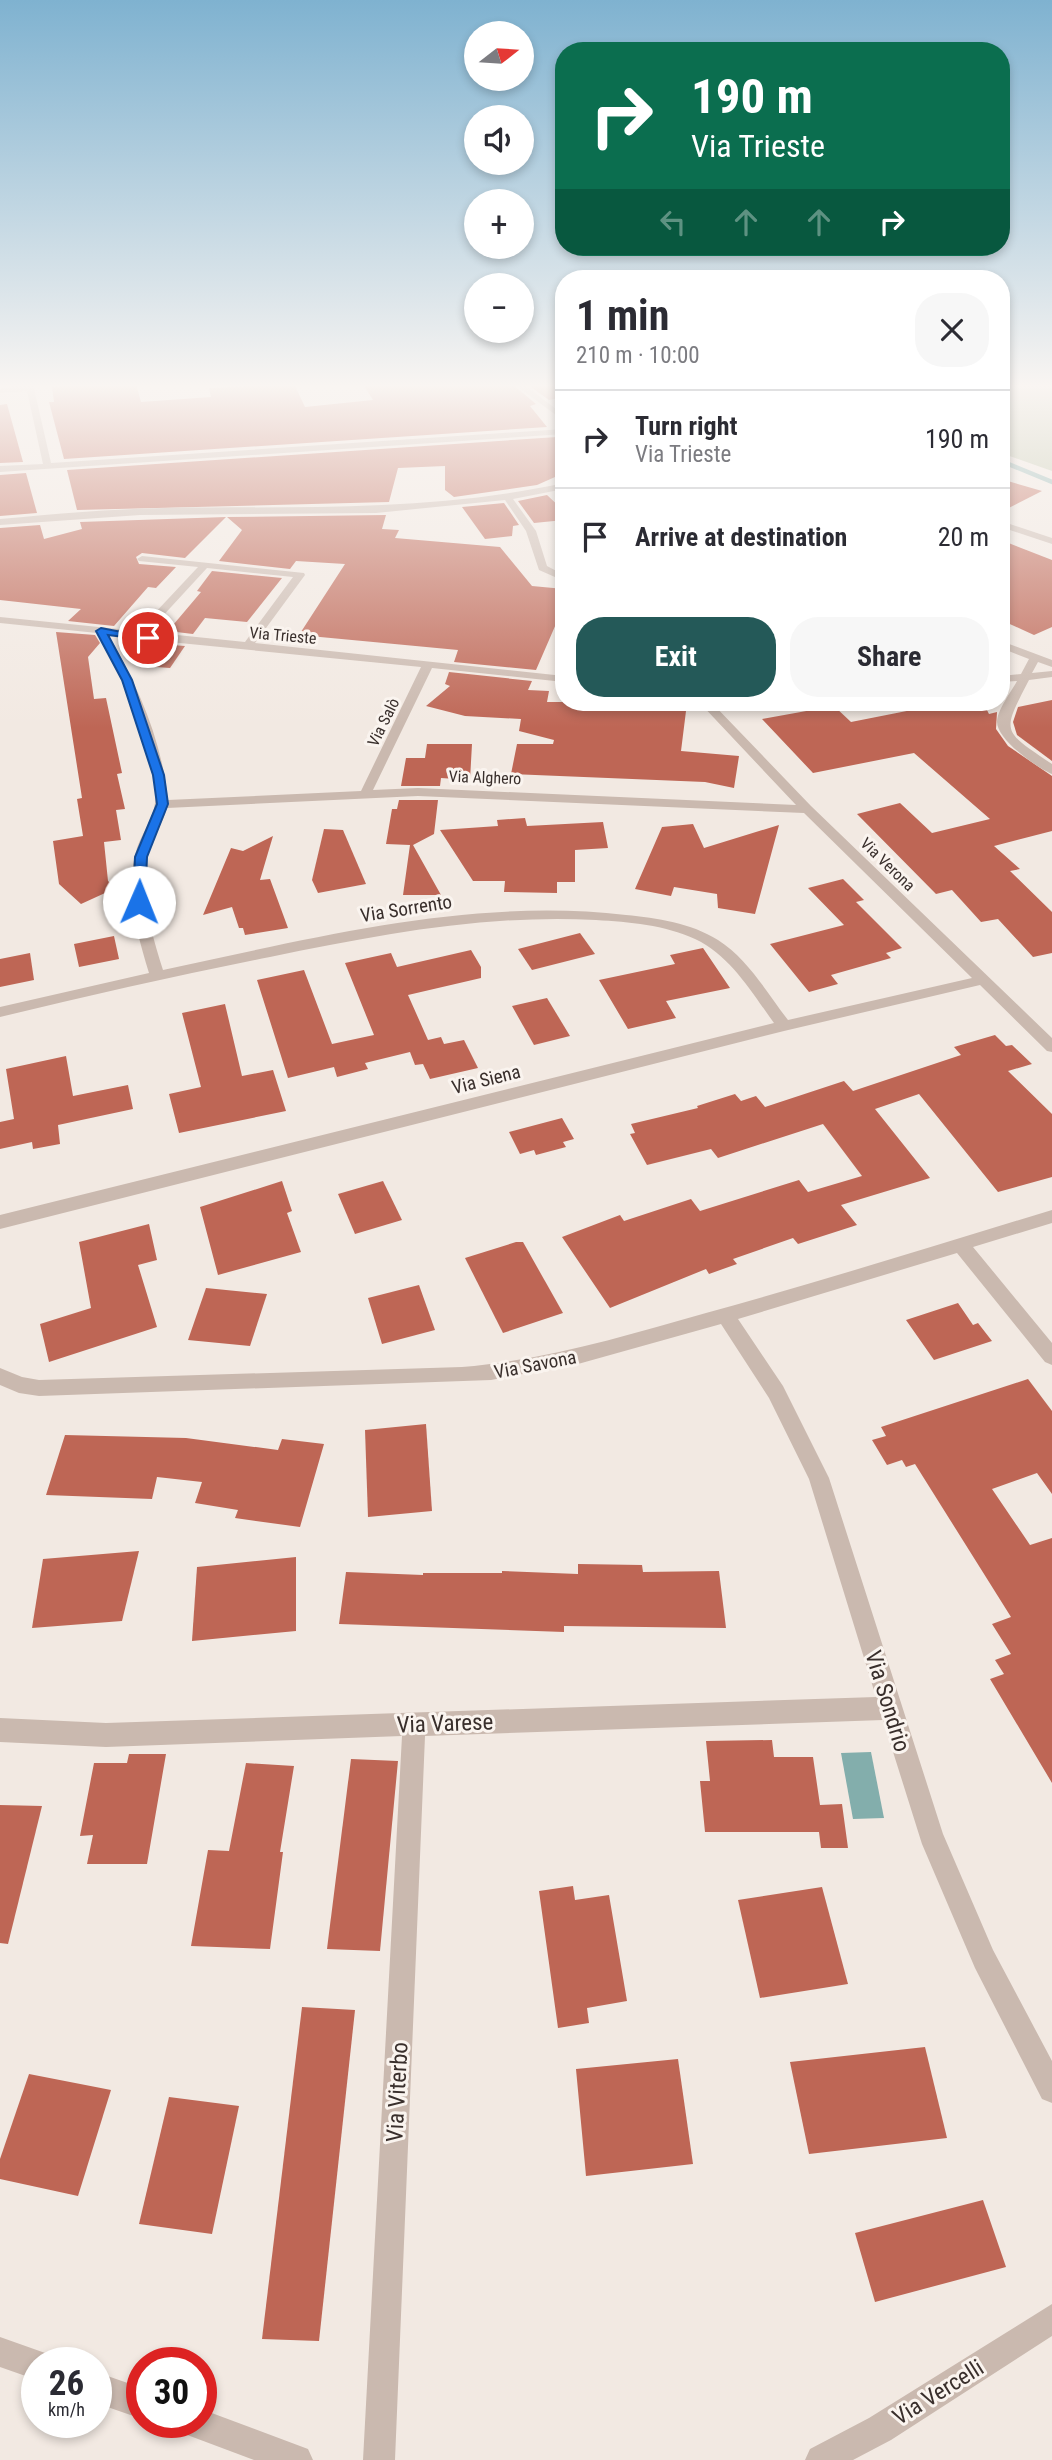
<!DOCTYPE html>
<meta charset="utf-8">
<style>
:root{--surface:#fff;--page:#f7f7f7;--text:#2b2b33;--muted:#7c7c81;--line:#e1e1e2;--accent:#245958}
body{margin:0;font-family:"Roboto Condensed",sans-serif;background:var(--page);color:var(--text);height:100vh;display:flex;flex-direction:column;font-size:26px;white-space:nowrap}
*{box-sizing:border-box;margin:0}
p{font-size:23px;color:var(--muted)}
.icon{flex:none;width:38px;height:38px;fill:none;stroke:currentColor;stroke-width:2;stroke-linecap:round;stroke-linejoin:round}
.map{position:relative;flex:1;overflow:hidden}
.side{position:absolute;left:555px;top:270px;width:455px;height:441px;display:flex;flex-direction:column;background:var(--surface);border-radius:28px;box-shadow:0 4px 10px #0003}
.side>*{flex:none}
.top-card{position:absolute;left:555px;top:42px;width:455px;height:214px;border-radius:28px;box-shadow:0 4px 10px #0003;background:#0b6e4f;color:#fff;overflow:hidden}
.needle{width:46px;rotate:73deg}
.fabs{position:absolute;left:464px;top:21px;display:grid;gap:14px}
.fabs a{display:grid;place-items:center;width:70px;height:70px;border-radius:50%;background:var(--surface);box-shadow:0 4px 10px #0003;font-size:35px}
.speed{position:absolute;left:21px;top:2347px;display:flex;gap:14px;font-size:35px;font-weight:700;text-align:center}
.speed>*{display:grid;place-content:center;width:91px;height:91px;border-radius:50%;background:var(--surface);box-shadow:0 4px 10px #0003;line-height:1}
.speed small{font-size:18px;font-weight:400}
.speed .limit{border:10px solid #d22;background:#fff;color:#111}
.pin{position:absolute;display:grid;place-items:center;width:60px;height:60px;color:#fff;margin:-30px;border:4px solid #fff;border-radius:50%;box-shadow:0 2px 7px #0007}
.me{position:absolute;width:77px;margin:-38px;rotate:1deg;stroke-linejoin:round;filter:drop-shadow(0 0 5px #0008)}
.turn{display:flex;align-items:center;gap:24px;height:147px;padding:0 21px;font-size:32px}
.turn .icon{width:91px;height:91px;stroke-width:2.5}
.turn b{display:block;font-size:49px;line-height:60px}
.lanes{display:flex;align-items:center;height:66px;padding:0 21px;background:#0003;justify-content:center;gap:35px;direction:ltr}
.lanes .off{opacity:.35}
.round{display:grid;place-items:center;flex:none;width:74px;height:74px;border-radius:28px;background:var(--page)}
.headline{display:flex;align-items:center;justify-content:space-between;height:119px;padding:0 21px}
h1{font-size:42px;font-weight:700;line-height:52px}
.button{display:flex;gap:14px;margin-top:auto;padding:14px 21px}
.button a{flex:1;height:80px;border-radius:28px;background:var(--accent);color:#fff;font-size:28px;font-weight:700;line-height:80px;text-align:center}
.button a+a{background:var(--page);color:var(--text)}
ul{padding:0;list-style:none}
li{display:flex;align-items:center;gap:21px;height:98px;padding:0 21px;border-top:2px solid var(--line)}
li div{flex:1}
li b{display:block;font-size:26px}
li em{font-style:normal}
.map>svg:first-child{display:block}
.green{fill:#b9c1a3}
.water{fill:#83aeac}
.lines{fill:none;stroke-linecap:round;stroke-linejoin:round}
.stream{stroke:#83aeac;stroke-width:4.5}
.building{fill:#be6655}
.minor{fill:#cab9af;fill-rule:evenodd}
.route{fill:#1a73e8;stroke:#114b97;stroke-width:2}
.labels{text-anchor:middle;stroke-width:6;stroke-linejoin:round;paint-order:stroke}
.far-street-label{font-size:16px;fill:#392f2c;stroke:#faf4ef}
.street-label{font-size:19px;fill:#392f2c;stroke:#faf4ef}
.near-street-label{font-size:23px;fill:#392f2c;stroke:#faf4ef}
</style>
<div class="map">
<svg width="1052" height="2460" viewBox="0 0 1052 2460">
<rect width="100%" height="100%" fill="#f2e9e2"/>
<!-- green -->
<path class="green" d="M1001,384H1052V471L1001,453Z"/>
<!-- water -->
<path class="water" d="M871,1752L884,1818L853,1819L841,1753Z"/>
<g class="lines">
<!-- stream -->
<path class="stream" d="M1001,461L1052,482"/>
</g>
<!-- building -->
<g class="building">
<path d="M91,384H136L141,402L211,397L209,388L294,384L305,407L373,400L363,384H512L536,404L530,406L547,427L64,459L49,402H54L52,387Z"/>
<path d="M527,384H564V397L549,400Z"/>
<path d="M7,404L23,462L0,463V405Z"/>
<path d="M557,437L564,444V473L537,485L454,497L445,490V466L398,468L389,502L77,510L67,470Z"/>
<path d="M26,473L37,513L0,516V475Z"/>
<path d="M1001,479L1042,491L1001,512Z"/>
<path d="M547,495L564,511V520L534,523L518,501Z"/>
<path d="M504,503L519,525L513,526L512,536L485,539L462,507Z"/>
<path d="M386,515L382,529L399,530L395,538L500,547L532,586L564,589V615L559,617L536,670L454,662L458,650L299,635L345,564L296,561L290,569L219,561L242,530L227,517Z"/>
<path d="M226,517L185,558L142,553L136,557L139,564L176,567L156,588L148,587L114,626L68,621L81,609L0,600V528L40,525L44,539L82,529L80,522Z"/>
<path d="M1001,540L1052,560V627L1034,635L1001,620Z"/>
<path d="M212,571L282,578L247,622L205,618L193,634L168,631L201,592L197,591Z"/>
<path d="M56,632L95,635L100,643L88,657L94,699L106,698L122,773L117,774L125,809L116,810L121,840L104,842L108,881L116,888L81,904L59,884L53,841L83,836L77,799L82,798Z"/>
<path d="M158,644L185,646L170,668L142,666Z"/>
<path d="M449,672L532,681L528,690L549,691L547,702H607L606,706L686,711L681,751L739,756L734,788L705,782L511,774L517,744H553L554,740L519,731L521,719L465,716L426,706L450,686L445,684Z"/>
<path d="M1052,700V761L1017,735L1013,722L1018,707Z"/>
<path d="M927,702H983L989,714L997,712L996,729L1008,746L1052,776V831L994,846L1020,869L1010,871L1052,912V953L1033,957L998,919L981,922L952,890L936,894L857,814L900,803L932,833L990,819L914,753L813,773L762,719L834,706L851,722L932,706Z"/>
<path d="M427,744H472L470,780L441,778L440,786H401L406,758H425Z"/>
<path d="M399,800H438L434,834L413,845L441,895H403L410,845L386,844L392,809H397Z"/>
<path d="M525,818L527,826L603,822L608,848L575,850V882H557V893L504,892L505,881H473L440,830L498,826L497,820Z"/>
<path d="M693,824L704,848L779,825L755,914L718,908L717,894L674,887L671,896L635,889L662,827Z"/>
<path d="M324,829L343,830L366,884L318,893L312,880Z"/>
<path d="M273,836L260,880L270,879L288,928L245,935L243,928H239L232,907L203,915L231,848L243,851Z"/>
<path d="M843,879L864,900L856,902L902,948L886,953L891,958L831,975L838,984L809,992L770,944L844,925L808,888Z"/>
<path d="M580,933L595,954L532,970L518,949Z"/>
<path d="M114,936L119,959L79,967L74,944Z"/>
<path d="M703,948L730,988L666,1001L676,1018L628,1029L599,980L675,964L670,955Z"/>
<path d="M471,950L481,967V978L408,995L428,1040L441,1037L444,1044L464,1040L478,1068L430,1079L423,1064L415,1065L410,1052L365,1063L368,1069L337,1077L334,1067L288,1078L257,980L304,970L332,1044L374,1035L345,963L391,953L397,967Z"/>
<path d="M30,953L34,980L0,987V959Z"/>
<path d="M547,998L570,1036L534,1045L512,1006Z"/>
<path d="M225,1004L242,1076L273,1070L286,1111L179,1133L169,1094L201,1087L182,1013Z"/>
<path d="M995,1035L1006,1046L1012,1045L1032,1064L1008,1071L1052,1114V1177L998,1192L919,1094L875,1109L930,1178L841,1205L857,1225L798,1244L793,1238L733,1259L737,1264L709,1274L706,1269L610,1308L562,1237L620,1215L624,1221L691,1199L700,1211L799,1180L808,1192L862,1176L823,1124L718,1158L711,1149L647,1165L630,1134L635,1133L631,1124L698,1108L697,1106L735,1094L741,1101L756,1096L765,1107L844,1081L853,1091L961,1055L954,1047Z"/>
<path d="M66,1056L73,1096L128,1085L133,1109L58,1125L60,1144L33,1149L32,1142L0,1149V1122L14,1119L6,1069Z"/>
<path d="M562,1118L574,1139L563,1142L566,1147L536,1155L534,1150L520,1154L509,1132Z"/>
<path d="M282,1181L292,1211L287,1213L301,1252L218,1275L200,1207Z"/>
<path d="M383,1181L402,1220L355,1234L338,1194Z"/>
<path d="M149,1224L157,1260L138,1265L157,1327L49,1362L40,1324L91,1308L79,1242Z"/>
<path d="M516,1242H523L563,1313L503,1333L465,1258Z"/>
<path d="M419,1285L435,1330L382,1344L368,1298Z"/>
<path d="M206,1288L267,1294L250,1346L188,1340Z"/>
<path d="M958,1303L973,1325L978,1323L992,1341L934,1360L906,1320Z"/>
<path d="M1028,1379L1052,1411V1494L1037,1473L992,1489L1030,1545L1052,1538V1783L990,1679L1004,1674L995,1660L1011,1654L992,1624L1011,1617L915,1464L906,1467L902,1460L887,1465L872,1440L886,1436L881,1427Z"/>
<path d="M426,1424L432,1511L368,1517L365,1430Z"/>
<path d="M65,1435L186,1438L278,1450L282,1439L324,1444L300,1527L235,1518L238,1510L195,1503L202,1482L157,1477L152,1499L46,1495Z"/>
<path d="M139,1551L122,1621L32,1628L43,1559Z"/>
<path d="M296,1557V1631L192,1641L197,1567Z"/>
<path d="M578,1564L642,1565L643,1572L719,1571L726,1628L564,1626V1632L339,1624L346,1572L423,1575V1573H502V1571L578,1574Z"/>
<path d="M772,1740L774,1757H813L820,1805L842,1804L848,1848H821L819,1832H705L700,1781H710L706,1741Z"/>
<path d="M129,1754H166L147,1864H87L93,1835L80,1836L94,1763H127Z"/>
<path d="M351,1759L398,1761L380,1951L327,1949Z"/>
<path d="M246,1763L294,1766L280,1852H283L270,1949L191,1946L208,1850L229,1851Z"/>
<path d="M0,1805L42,1806L8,1944L0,1943Z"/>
<path d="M573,1886L575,1900L609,1895L627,2001L587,2008L589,2023L558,2028L539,1891Z"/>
<path d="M822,1887L848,1984L760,1998L738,1900Z"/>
<path d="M302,2007L355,2010L319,2341L262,2339Z"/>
<path d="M925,2047L947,2138L809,2154L790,2062Z"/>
<path d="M678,2059L693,2164L586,2176L576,2069Z"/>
<path d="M29,2074L111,2090L78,2196L0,2179V2159Z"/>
<path d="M169,2097L239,2106L212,2234L139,2224Z"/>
<path d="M983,2200L1006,2267L875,2302L855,2233Z"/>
</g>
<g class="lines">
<!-- minor -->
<g class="minor">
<path d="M25,384H33L51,463L564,429V434L0,472V466L43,464L27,391L0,393V389Z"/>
<path d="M514,384H523L564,415V421Z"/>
<path d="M564,483V489L513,499L536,531L547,566L564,575V581L539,570L526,531L505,500L376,513L140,515L0,525V519C55,514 110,509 165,508C301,506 429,512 564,483Z"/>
<path d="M1001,521L1052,538V544L1001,527Z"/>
<path d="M142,556L304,573L305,575L255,643L564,676V682L432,668L373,790L418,788L796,805L699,702H711L811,806L1052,1038V1052L1047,1051L980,985L784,1031L0,1229V1215L774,1023C752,993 731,956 695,939C665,925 629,922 596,920C485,914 378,935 270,957C180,975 90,995 0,1017V1007L149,973C137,933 124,889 137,848C142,833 153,819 155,803C161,758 120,673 97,633L0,623V617L138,631L198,567L139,561L137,559ZM207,568L293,577L245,642L148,632ZM108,635L139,639L421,667L361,791L168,800C162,741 138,685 108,635ZM418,796L804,813L972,978L788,1020C767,993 748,959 718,940C691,923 657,918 626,915C471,897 314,938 163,970C151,932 138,888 150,848C155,834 163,822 167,808Z"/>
<path d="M1001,641L1052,660V667L1038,662L1032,673L1052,671V677L1029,680C1001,734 1002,730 1052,764V774C1037,768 996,739 997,721C998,709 1011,692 1017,681L1001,682V676L1021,674L1029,659L1001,648Z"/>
<path d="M1052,1210V1223L973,1247L1052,1343V1365L1045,1362L957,1253L738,1319L783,1386L829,1478L943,1834L993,1950L1052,2061V2103L1042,2099L975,1968L922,1844L883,1720L425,1736L395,2460H363L402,1736L106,1747L0,1742V1718L106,1723L876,1697L809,1479L769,1398L721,1324L578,1364L491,1380L39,1396L19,1393L0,1385V1368L22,1377L39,1380L462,1367C546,1360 625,1336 706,1313C822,1281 937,1245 1052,1210Z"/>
<path d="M1052,2304V2336L891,2440L853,2460H805L810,2449L869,2418Z"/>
<path d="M0,2337L48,2354L51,2362H37V2380L0,2367Z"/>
<path d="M96,2372L142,2388V2419L96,2403Z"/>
<path d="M201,2409L308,2449L313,2460H254L182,2433L177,2422H201Z"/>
</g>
</g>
<!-- sky -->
<linearGradient id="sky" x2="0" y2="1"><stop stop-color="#7fb2d0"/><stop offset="0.53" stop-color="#f9f5f2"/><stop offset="1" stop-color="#f9f5f2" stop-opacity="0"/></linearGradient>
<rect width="1052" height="728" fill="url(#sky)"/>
<!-- route -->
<path class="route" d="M101,628L153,638L148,640L108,635L132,680L164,775L168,804L147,857L145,902L139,906L133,902L135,857L157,804L153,775L122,680L96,631Z"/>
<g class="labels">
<!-- far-street labels -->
<g class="far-street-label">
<text transform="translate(283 635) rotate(5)" y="6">Via Trieste</text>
<text transform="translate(383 722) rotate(-64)" y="6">Via Salò</text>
<text transform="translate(485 777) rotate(2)" y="6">Via Alghero</text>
<text transform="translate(888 864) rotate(44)" y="6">Via Verona</text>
</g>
<!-- street labels -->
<g class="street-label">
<text transform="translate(406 908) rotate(-9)" y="7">Via Sorrento</text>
<text transform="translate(486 1079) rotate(-14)" y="7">Via Siena</text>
<text transform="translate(535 1364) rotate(-11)" y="7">Via Savona</text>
</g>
<!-- near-street labels -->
<g class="near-street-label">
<text transform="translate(888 1701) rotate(73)" y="8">Via Sondrio</text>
<text transform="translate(445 1723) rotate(-2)" y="8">Via Varese</text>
<text transform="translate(397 2092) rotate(-87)" y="8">Via Viterbo</text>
<text transform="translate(938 2392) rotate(-32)" y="8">Via Vercelli</text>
</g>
</g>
</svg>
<div class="fabs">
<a><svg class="needle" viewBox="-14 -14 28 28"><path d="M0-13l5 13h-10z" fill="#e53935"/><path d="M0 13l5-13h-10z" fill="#7c7c81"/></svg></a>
<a><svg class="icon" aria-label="sound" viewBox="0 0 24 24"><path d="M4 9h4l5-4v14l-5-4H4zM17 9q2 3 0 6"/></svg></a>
<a>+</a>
<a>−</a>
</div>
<div class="speed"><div>26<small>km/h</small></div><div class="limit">30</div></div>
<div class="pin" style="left:148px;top:638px;background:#d93025"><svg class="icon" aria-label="arrive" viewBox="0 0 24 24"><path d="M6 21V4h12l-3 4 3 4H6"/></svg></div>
<svg class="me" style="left:139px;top:902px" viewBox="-20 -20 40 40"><circle r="19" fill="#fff"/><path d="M0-13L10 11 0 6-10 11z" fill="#1a73e8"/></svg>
<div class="top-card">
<div class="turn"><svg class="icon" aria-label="right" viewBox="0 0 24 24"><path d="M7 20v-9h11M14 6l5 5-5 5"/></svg><div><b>190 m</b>Via Trieste</div></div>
<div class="lanes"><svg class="icon off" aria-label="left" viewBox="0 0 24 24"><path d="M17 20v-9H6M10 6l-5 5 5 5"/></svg><svg class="icon off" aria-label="ahead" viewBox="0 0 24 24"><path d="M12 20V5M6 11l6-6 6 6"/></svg><svg class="icon off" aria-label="ahead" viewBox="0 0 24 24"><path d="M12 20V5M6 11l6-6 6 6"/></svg><svg class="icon" aria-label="right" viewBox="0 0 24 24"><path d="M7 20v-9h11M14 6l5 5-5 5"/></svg></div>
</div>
<section class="side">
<div class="headline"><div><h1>1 min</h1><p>210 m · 10:00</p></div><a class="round"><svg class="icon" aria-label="close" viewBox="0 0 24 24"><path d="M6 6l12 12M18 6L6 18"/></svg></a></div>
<ul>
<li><svg class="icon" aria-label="right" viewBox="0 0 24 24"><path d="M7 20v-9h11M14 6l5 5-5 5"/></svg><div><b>Turn right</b><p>Via Trieste</p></div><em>190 m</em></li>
<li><svg class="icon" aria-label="arrive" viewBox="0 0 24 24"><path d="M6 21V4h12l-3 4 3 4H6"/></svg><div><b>Arrive at destination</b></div><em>20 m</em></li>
</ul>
<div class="button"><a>Exit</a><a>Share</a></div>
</section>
</div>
